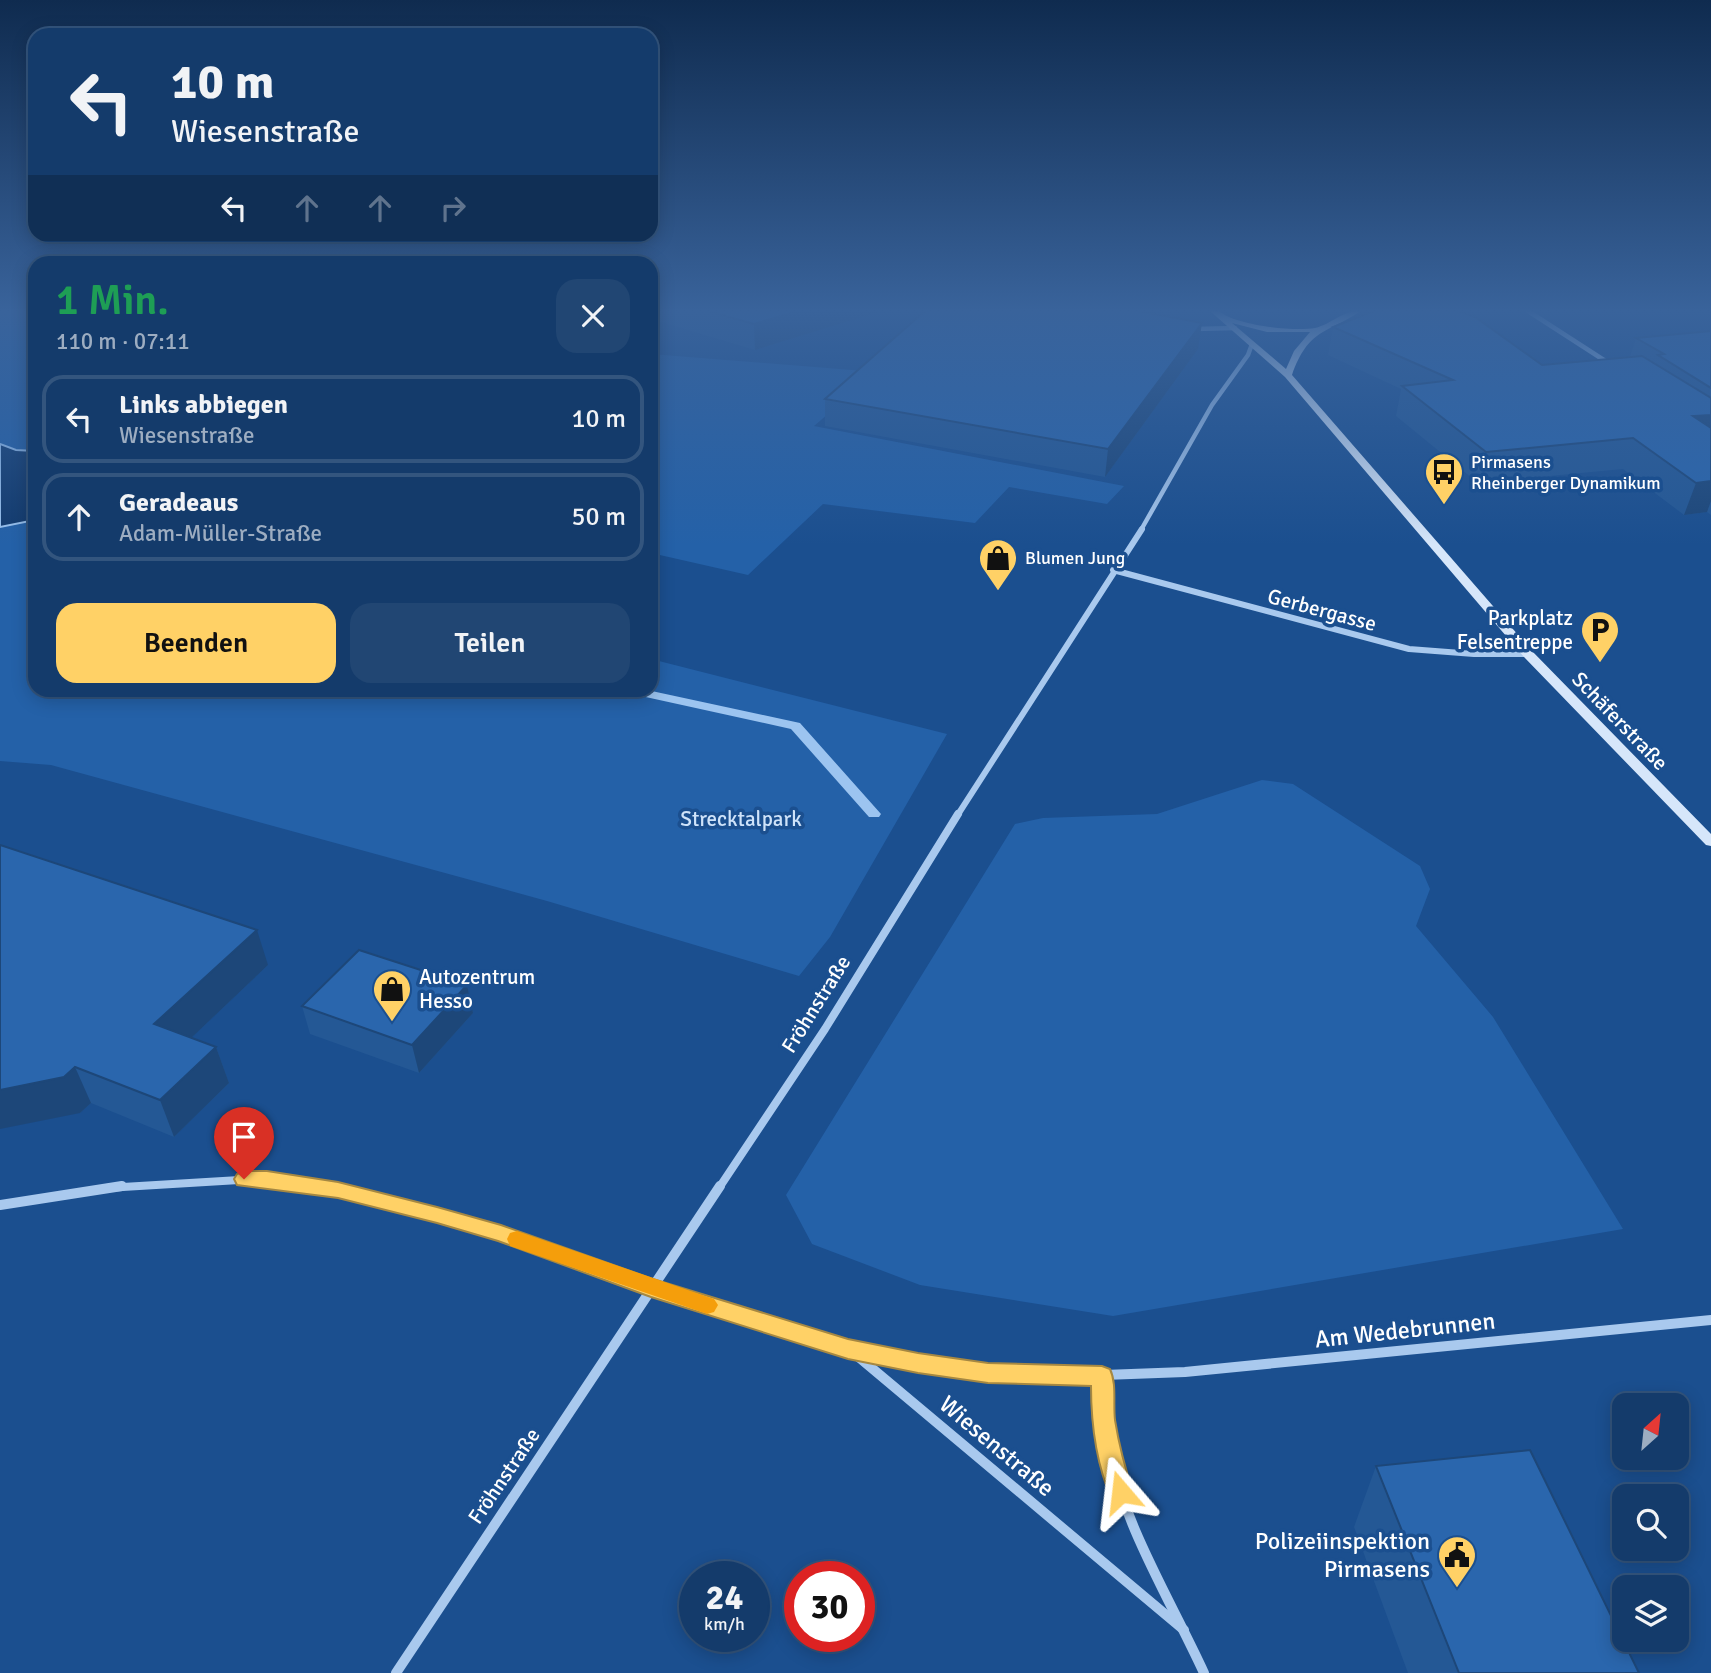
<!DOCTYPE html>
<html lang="de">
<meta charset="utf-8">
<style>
:root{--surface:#143b6b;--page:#214673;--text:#f1f3f6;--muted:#9dadc1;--line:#33557e;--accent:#ffd166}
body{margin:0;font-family:Signika,sans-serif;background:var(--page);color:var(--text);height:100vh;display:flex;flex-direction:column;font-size:26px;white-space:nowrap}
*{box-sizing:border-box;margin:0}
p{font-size:23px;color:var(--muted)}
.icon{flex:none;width:38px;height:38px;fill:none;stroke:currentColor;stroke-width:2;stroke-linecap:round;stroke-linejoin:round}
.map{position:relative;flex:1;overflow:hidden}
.side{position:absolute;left:28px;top:256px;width:630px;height:441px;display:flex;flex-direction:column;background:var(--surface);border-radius:21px;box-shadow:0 4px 18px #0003,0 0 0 2px var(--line)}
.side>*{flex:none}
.guide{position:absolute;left:28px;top:28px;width:630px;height:214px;border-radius:21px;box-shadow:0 4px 18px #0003,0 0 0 2px var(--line);background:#143b6b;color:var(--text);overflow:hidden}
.needle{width:46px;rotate:27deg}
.controls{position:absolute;left:1612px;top:1393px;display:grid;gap:14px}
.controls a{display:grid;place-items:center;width:77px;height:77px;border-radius:14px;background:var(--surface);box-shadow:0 4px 18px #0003,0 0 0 2px var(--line);font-size:35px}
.speed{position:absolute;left:679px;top:1561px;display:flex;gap:14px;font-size:35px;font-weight:700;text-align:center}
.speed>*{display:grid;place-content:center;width:91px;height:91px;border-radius:50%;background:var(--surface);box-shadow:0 4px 18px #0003,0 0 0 2px var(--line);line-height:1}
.speed small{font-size:18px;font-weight:400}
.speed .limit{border:10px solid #d22;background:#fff;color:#111}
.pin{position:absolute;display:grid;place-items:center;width:60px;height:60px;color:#fff;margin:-72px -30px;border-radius:50% 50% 50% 0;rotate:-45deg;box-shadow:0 0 7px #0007}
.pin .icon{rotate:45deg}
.me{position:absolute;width:77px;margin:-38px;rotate:343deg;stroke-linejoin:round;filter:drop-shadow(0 0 5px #0008)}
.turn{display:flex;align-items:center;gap:24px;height:147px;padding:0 28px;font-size:32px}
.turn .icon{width:91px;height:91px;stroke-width:2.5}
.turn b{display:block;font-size:49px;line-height:60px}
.lanes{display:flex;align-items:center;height:66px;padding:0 28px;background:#0003;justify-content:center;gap:35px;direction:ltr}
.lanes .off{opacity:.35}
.round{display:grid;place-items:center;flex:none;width:74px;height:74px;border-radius:21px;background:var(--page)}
.head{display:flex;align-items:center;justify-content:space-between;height:119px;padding:0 28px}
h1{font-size:42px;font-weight:600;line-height:52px;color:#1e9e55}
.primary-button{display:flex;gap:14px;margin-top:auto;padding:14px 28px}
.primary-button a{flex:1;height:80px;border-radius:21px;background:var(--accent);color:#111;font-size:28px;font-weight:600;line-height:80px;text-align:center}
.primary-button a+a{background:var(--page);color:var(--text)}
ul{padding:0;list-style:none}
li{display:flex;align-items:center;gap:21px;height:88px;margin:0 14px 10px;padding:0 14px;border:4px solid var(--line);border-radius:21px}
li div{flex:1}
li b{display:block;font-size:26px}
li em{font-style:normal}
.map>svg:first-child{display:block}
.green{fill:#2461a8}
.water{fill:#123a6d;stroke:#9cc4f0;stroke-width:2}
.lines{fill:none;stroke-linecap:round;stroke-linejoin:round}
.stream{fill:#9cc4f0;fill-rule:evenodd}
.minor-far3{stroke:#a9c9ee;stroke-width:4.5}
.minor-far2{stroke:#a9c9ee;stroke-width:6}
.minor-far1{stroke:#a9c9ee;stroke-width:8}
.minor{stroke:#a9c9ee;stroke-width:10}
.secondary{fill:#d6e6fa;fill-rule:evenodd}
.wall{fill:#245895}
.shaded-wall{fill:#1d4779}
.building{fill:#2a66ad;stroke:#1d4779;stroke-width:2}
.route{fill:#ffd166;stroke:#a68842;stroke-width:2}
.slow{fill:#f59e0b}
.labels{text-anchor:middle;stroke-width:7;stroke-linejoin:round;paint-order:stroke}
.far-poi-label{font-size:18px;fill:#fff;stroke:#1b4f8f;text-anchor:start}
.street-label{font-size:21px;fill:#fff;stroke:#1b4f8f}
.poi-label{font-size:21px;fill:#fff;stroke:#1b4f8f;text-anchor:end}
.park-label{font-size:21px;fill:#cfe3fa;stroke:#1b4f8f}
.near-street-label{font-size:24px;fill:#fff;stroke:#1b4f8f}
.near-poi-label{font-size:24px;fill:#fff;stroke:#1b4f8f;text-anchor:end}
</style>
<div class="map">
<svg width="1711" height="1673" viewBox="0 0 1711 1673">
<rect width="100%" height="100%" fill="#1b4f8f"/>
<!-- green -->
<g class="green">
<path d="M0,311H35V690H651V659L947,734L830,937L799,976L547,901L51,765L0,761Z"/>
<path d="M651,354L877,372L814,426L1124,486L1107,504L1009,487L975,523L823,504L748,575L651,553Z"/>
<path d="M1262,780L1293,784L1420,866L1430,889L1416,926L1493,1017L1623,1229L1113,1316L920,1285L812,1244L786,1195L1015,824L1043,818L1157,814Z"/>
</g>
<!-- water -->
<path class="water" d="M0,444L16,450L35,451V520L0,527Z"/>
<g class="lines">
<!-- stream -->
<path class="stream" d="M626,690H647L800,723L881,814L879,817H869L791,729L632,694Z"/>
<!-- minor-far3 -->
<g class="minor-far3">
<path d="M1528,311L1610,364"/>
<path d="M1194,329L1235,328"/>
<path d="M1141,530L1212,405L1248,355L1252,344"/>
</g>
<!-- minor-far2 -->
<g class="minor-far2">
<path d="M1113,570L1409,649L1474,654H1528"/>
<path d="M957,816L1142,529"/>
</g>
<!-- minor-far1 -->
<g class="minor-far1">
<path d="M106,1188L257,1179L323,1188"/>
<path d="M719,1188L825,1029L958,814"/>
</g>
<!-- minor -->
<g class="minor">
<path d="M314,1186L464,1223L786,1331L851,1349L970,1371L1077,1376L1185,1372L1711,1320"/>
<path d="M0,1205L122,1186"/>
<path d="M849,1349L1184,1630"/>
<path d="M1102,1376C1103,1399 1103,1423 1108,1446C1124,1526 1170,1599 1204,1673"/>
<path d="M396,1673L720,1186"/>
</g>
<!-- secondary -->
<path class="secondary" d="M1210,311H1219C1235,325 1293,332 1315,328C1332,324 1341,311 1361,311C1326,334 1309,328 1292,375L1532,651L1711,834V846L1706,845L1524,657L1285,377ZM1232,323L1267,332H1310L1294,351L1286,369Z"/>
</g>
<!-- wall -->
<g class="wall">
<path d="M651,311H881L755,350L651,319Z"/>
<path d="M1333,327L1542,365L1630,357L1636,338L1711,331V515L1707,512L1684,515L1623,469L1478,483L1396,416L1401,389L1328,355Z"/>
<path d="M1198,349L1105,477L825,426V399Z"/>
<path d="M0,845L268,965L191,1038L216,1047L229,1083L174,1137L91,1103L80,1113Z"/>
<path d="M467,985L473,1013L419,1073L310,1034L302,1006Z"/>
<path d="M1376,1466L1639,1673H1408L1354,1527Z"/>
</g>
<!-- shaded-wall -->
<g class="shaded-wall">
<path d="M798,311H881L755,350L754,324Z"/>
<path d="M1202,323L1198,349L1105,477L1108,449Z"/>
<path d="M1711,415V444L1693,416Z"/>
<path d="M1711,481V501L1707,512L1684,515L1696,483Z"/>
<path d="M257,930L268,965L168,1060L154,1024Z"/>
<path d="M467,985L473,1013L419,1073L412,1045Z"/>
<path d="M216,1047L229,1083L174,1137L160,1100Z"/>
<path d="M75,1067L91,1103L80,1113L0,1129V1090Z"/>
</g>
<!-- building -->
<g class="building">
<path d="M708,311H798L754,324Z"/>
<path d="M925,311H1138L1202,323L1108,449L825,399Z"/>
<path d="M1374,311H1458L1475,317L1542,365L1642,356L1711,398V415L1693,416L1711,428V481L1696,483L1633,438L1486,452L1402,386L1453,380L1333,327Z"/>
<path d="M1711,331V388L1658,355L1664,354L1636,338Z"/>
<path d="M0,845L257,930L154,1024L216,1047L160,1100L75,1067L64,1077L0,1090Z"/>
<path d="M359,950L467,985L412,1045L302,1006Z"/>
<path d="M1530,1450L1639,1673H1459L1376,1466Z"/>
</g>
<!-- sky -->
<linearGradient id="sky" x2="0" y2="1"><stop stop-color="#0f2b4f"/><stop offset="0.57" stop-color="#39639b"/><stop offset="1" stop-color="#39639b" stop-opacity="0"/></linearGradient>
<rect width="1711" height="545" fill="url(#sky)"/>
<!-- route -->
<path class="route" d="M244,1171H267L338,1182L437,1207L501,1225L653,1279L848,1339L918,1353L988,1363L1102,1366L1110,1369C1117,1384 1113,1403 1115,1420C1119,1445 1125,1468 1133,1492L1129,1500L1121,1503L1112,1500C1096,1464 1091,1425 1091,1386L988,1383L918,1373L848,1359L651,1297L498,1241L437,1223L338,1198L237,1185L234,1179L237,1174Z"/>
<!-- slow -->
<path class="slow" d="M517,1231L714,1299L718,1305L714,1312L707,1314L510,1246L507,1239L510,1233Z"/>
<!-- icons -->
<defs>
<symbol id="bus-pin" viewBox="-11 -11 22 30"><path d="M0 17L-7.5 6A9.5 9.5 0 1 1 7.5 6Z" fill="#ffd166" stroke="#1b4f8f"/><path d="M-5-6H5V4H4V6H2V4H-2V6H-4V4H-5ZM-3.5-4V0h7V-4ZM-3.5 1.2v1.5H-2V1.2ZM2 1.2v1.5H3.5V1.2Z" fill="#111"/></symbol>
<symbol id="shop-pin" viewBox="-11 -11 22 30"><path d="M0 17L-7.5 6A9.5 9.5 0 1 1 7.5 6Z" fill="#ffd166" stroke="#1b4f8f"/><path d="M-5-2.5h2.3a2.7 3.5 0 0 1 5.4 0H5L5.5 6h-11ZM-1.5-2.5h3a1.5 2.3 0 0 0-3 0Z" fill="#111"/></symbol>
<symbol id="parking-pin" viewBox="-11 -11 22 30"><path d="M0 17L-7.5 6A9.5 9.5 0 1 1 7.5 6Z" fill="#ffd166" stroke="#1b4f8f"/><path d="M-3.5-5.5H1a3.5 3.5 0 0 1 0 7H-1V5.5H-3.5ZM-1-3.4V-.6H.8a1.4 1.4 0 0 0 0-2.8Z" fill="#111"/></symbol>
<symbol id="civic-pin" viewBox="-11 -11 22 30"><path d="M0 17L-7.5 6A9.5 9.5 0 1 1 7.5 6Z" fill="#ffd166" stroke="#1b4f8f"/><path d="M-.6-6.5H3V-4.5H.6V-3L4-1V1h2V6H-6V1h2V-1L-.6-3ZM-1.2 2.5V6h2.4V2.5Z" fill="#111"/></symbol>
</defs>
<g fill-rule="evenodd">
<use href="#bus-pin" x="1422" y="450" width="44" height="60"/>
<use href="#shop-pin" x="976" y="536" width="44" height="60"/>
<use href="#parking-pin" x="1578" y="608" width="44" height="60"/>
<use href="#shop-pin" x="370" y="967" width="44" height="60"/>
<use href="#civic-pin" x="1435" y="1533" width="44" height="60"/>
</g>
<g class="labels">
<!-- far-poi labels -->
<g class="far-poi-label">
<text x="1471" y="468">Pirmasens<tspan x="1471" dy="21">Rheinberger Dynamikum</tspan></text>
<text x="1025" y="564">Blumen Jung</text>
</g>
<!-- street labels -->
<g class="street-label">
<text transform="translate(1322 610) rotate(15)" y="7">Gerbergasse</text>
<text transform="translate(1620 721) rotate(46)" y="7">Schäferstraße</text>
<text transform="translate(816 1004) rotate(-58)" y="7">Fröhnstraße</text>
<text transform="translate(504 1476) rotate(-56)" y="7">Fröhnstraße</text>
</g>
<!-- poi labels -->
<g class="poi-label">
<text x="1573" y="625">Parkplatz<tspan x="1573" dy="24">Felsentreppe</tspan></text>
<text x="419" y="984" text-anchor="start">Autozentrum<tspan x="419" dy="24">Hesso</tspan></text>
</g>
<!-- park labels -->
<g class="park-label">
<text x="741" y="826">Strecktalpark</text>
</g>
<!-- near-street labels -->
<g class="near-street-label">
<text transform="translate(1405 1330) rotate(-6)" y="8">Am Wedebrunnen</text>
<text transform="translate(997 1446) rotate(40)" y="8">Wiesenstraße</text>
</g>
<!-- near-poi labels -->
<g class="near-poi-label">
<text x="1430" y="1549">Polizeiinspektion<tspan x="1430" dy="28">Pirmasens</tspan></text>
</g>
</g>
</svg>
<div class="controls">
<a><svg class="needle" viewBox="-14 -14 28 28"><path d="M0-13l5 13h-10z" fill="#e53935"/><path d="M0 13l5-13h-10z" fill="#9dadc1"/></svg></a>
<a><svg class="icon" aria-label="search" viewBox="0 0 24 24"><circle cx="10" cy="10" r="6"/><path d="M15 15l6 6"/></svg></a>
<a><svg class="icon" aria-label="layers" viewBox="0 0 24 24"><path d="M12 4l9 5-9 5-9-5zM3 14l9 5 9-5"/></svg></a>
</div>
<div class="speed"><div>24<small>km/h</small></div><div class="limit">30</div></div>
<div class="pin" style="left:244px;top:1179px;background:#d93025"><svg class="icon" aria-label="arrive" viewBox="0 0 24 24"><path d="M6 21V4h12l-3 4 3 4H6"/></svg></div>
<svg class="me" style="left:1121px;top:1492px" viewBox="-20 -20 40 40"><path d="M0-17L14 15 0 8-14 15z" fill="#ffd166" stroke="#fff" stroke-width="4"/></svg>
<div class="guide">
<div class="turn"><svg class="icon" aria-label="left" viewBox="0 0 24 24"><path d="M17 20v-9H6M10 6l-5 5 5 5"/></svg><div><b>10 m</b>Wiesenstraße</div></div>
<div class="lanes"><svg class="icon" aria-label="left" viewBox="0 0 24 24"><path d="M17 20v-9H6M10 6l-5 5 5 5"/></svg><svg class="icon off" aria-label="ahead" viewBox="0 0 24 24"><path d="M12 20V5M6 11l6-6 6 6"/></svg><svg class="icon off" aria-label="ahead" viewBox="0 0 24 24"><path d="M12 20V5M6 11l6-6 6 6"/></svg><svg class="icon off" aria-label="right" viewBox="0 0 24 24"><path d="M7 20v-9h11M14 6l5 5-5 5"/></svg></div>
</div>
<section class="side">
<div class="head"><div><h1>1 Min.</h1><p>110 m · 07:11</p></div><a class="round"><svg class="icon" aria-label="close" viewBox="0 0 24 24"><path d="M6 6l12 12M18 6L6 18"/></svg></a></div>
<ul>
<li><svg class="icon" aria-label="left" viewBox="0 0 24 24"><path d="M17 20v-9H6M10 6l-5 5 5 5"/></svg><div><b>Links abbiegen</b><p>Wiesenstraße</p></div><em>10 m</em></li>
<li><svg class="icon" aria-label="ahead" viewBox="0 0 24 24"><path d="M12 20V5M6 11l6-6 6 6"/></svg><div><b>Geradeaus</b><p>Adam-Müller-Straße</p></div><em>50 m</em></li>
</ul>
<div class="primary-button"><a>Beenden</a><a>Teilen</a></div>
</section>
</div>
